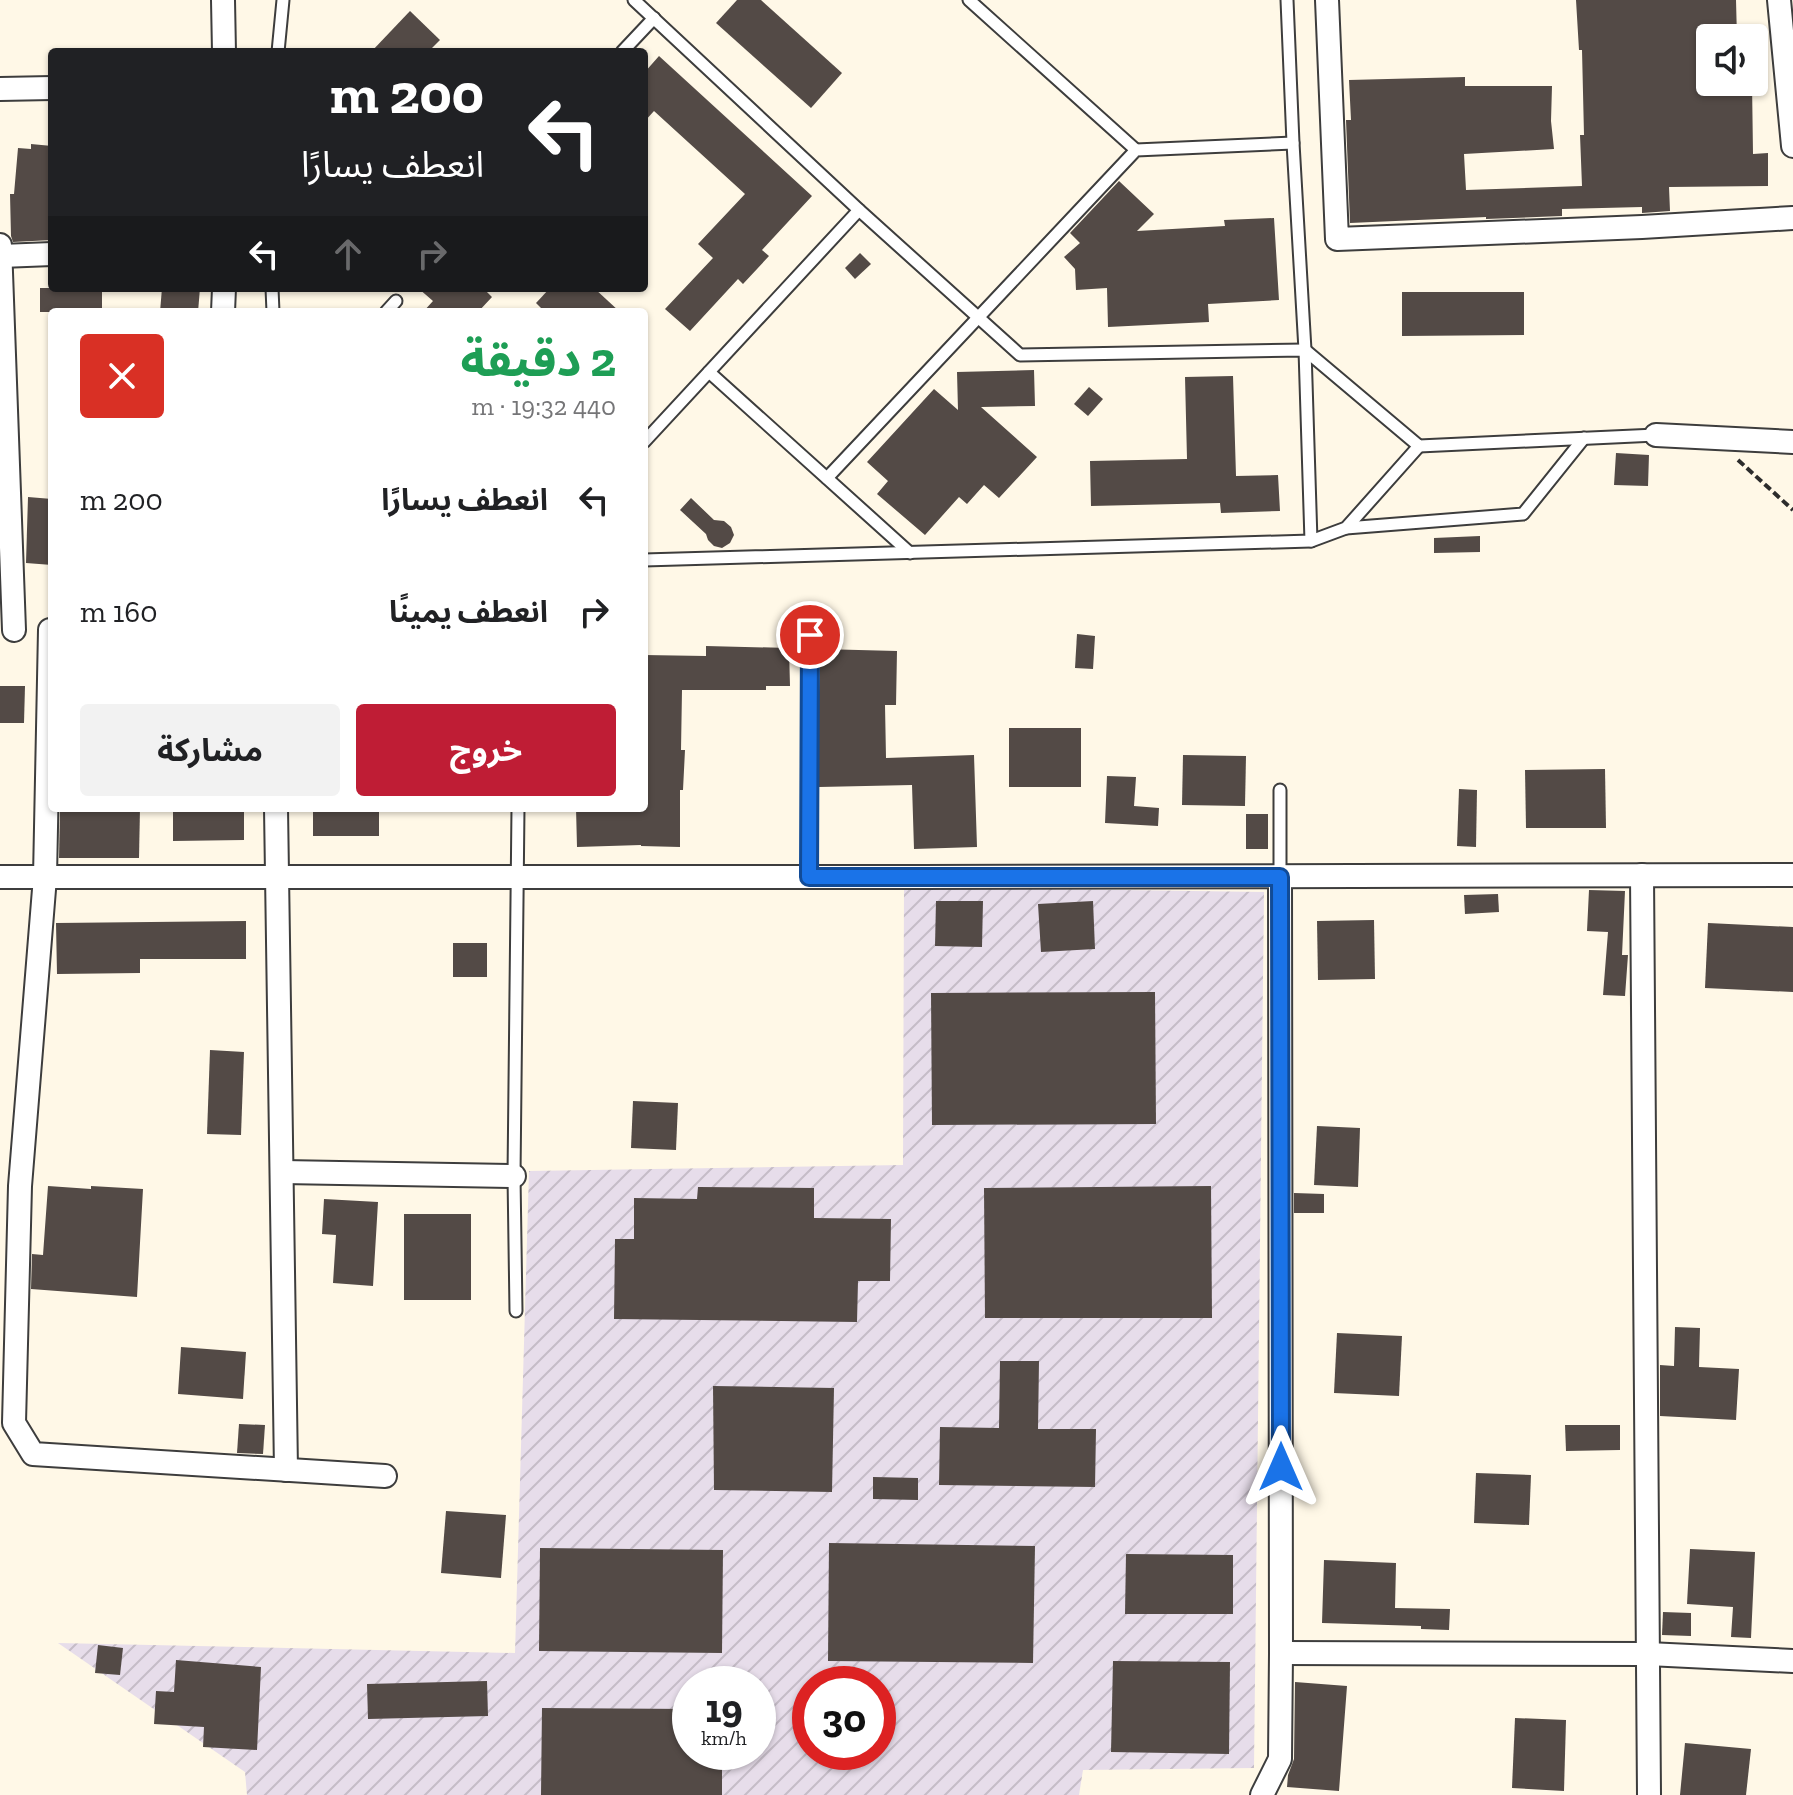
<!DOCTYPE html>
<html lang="ar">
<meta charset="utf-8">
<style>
:root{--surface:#fff;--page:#f2f2f2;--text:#202124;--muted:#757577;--accent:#bf1d35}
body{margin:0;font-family:"Zilla Slab","Noto Sans Arabic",serif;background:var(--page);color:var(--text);direction:rtl;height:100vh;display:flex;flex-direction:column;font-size:30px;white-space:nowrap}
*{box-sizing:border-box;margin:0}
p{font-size:26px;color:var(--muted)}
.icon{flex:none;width:44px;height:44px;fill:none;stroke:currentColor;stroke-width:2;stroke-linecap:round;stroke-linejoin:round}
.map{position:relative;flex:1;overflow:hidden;direction:ltr}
.drawer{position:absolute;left:48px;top:308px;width:600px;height:504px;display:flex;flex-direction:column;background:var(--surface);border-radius:8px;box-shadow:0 2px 6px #0004;direction:rtl}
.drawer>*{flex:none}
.hud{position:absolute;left:48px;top:48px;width:600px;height:244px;border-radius:8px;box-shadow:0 2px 6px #0004;direction:rtl;background:#202124;color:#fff;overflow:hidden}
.fabs{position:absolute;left:1696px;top:24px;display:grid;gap:16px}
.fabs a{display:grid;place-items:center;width:72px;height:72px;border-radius:8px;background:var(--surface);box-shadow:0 2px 6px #0004;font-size:40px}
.speed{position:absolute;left:672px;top:1666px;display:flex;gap:16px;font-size:40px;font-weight:700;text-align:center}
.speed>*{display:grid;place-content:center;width:104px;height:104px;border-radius:50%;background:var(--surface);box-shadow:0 2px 6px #0004;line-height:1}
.speed small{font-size:20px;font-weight:400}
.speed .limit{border:12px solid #d22;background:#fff;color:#111}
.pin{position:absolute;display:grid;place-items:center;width:68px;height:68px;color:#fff;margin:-34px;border:4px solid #fff;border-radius:50%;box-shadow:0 2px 8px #0007}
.me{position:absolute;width:88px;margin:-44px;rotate:0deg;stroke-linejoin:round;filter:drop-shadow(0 0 6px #0008)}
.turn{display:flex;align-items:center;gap:28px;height:168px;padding:0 32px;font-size:36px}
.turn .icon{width:104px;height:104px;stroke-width:2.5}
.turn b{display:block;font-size:56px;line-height:68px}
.lanes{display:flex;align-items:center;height:76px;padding:0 32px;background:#0003;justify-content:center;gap:40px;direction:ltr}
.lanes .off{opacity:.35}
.round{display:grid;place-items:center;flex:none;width:84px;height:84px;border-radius:8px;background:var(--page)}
.head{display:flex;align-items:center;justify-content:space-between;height:136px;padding:0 32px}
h1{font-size:48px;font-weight:700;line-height:60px;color:#1e9e55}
.button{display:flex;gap:16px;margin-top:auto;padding:16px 32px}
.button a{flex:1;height:92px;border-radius:8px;background:var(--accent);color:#fff;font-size:32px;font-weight:700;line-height:92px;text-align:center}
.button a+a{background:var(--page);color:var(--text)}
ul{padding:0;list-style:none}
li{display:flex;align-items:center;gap:24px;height:112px;padding:0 32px}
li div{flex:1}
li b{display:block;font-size:30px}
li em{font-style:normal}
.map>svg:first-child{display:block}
.industrial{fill:url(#industrial-furrows);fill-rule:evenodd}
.building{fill:#534a46}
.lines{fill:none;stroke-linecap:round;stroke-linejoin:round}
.lane-casing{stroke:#3d3d3d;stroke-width:15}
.street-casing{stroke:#3d3d3d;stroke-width:26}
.path{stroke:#2c2c2c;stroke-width:4;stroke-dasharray:8 4;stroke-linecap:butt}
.lane{stroke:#fff;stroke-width:11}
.street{stroke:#fff;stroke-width:22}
.route-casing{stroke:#114b97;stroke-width:20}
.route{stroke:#1a73e8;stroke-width:14}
</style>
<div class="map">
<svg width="1793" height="1795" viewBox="0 0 1793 1795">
<defs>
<pattern id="industrial-furrows" width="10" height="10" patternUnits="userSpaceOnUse" patternTransform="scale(2)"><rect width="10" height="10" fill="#e7ddea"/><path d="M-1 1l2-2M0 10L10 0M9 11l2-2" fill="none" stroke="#c5bcc7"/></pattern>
</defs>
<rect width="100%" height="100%" fill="#fff8e7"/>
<!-- industrial -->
<path class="industrial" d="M904,887L1264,892L1254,1768L1083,1770L1079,1795H247L245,1772L58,1643L515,1653L529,1171L903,1165ZM690,1684H758V1752H690ZM810,1684H878V1752H810Z"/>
<!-- building -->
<g class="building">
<path d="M737,0H761L842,73L811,108L716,23Z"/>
<path d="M1576,0H1736L1737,38H1710V82H1752L1753,154L1768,153V186L1669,187L1670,211L1642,213V207L1562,209V216L1486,219V217L1350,223L1346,120H1351L1349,80L1465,77V86H1552L1551,121L1554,149L1464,154L1466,190L1582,186L1580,135H1584L1582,50H1579Z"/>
<path d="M410,11L440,40L428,52H371Z"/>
<path d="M659,56L812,196L762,250L769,256L743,284L738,279L690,331L665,309L713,258L698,244L745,194L654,111L644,122V73Z"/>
<path d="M31,144L52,146V240L13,242L11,236L10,194H14L18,148L31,149Z"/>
<path d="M1119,181L1154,214L1137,231L1225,226L1224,220L1274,218L1279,300L1208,304L1209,322L1108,327L1107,288L1076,290L1075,269L1064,257L1080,243L1070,233Z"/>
<path d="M860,253L871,264L855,279L845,268Z"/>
<rect x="40" y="288" width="62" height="24"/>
<path d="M162,288H200L198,312H160Z"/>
<path d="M418,288H483L492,297L478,312H423L433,301Z"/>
<path d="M550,288H594L620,312H545L536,303Z"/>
<path d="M1402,292H1524V335L1402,336Z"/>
<path d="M1034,370L1035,406L981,407L1037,457L999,498L984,485L967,504L959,497L925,535L877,494L888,481L867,462L934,389L958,410L957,372Z"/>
<path d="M1233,376L1236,476L1278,475L1280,511L1221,513L1220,503L1091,506L1090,461L1187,459L1185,377Z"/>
<path d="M1089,387L1103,399L1088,416L1074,404Z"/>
<path d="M1616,453L1649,455L1648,486L1614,485Z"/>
<path d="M28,497L52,499V565L26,563Z"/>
<path d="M691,498L714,520L724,521L731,527L734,535L730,543L722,548L714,546L708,540L706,534L680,510Z"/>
<path d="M1480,536V552L1434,553V538Z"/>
<path d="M1077,634L1095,636L1093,669L1075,668Z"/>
<path d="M706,646L789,648L790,686H766V690H682L681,750H685L683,790H680V847L641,846V845L577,847L576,808H644V655L706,656Z"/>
<path d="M820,649L897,651L896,705H885L886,758L974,755L977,847L914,849L912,785L819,787L818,736Z"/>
<path d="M0,686H25L24,723H0Z"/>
<rect x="1009" y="728" width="72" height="59"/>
<path d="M1183,755L1246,756L1245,806L1182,805Z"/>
<path d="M1605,769L1606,828H1526L1525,770Z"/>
<path d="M1107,776L1136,777L1134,806L1159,808L1158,826L1105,823Z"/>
<path d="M1459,789L1477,790L1476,847L1457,846Z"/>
<path d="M60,808H140L139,858H59Z"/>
<path d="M173,808H244V840L173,841Z"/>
<rect x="313" y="808" width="66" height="28"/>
<rect x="1246" y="814" width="22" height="35"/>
<path d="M1589,890L1625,891L1622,955H1628L1625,996L1603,995L1608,932L1587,931Z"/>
<path d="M1498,894L1499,912L1465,914L1464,895Z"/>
<path d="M936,901H983L982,947L935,946Z"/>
<path d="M1093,901L1095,949L1041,952L1038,904Z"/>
<path d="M1374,920L1375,979L1318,980L1317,921Z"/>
<path d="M246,921V959H140V973L57,974L56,923Z"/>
<path d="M1708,923L1793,927V992L1705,988Z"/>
<rect x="453" y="943" width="34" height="34"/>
<path d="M1155,992L1156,1124L932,1125L931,993Z"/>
<path d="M210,1050L244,1052L241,1135L207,1134Z"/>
<path d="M633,1101L678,1103L676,1150L631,1148Z"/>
<path d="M1317,1126L1360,1128L1358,1187L1314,1185Z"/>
<path d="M48,1186L91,1189V1186L143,1189L137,1297L31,1289L32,1254L43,1255Z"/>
<path d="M1211,1186L1212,1318H985L984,1188Z"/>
<path d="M698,1187L814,1188V1218L891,1219L890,1281H858L857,1322L614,1319L615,1239H634V1198L697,1199Z"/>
<path d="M1294,1193L1324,1194V1213H1294Z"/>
<path d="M324,1199L378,1202L373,1286L333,1283L336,1235L322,1234Z"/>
<rect x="404" y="1214" width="67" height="86"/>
<path d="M1675,1327L1700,1328L1699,1367L1739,1369L1736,1420L1660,1416V1365L1674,1366Z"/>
<path d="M1337,1333L1402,1336L1399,1396L1334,1393Z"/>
<path d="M181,1347L246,1352L243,1399L178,1394Z"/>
<path d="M1000,1361H1039L1038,1429H1096L1095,1487L939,1485L940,1427L999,1428Z"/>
<path d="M713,1386L834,1388L832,1492L714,1490Z"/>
<path d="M239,1424L265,1425L263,1454L237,1453Z"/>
<path d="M1565,1425H1620V1450L1566,1451Z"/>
<path d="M1476,1473L1531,1475L1529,1525L1474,1523Z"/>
<path d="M873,1477L918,1478V1500L873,1499Z"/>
<path d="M446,1511L506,1515L501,1578L441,1573Z"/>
<path d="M829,1543L1035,1546L1033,1663L828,1661Z"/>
<path d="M540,1548L723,1550L722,1653L539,1651Z"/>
<path d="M1690,1549L1755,1552L1751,1638L1731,1637L1733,1607L1687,1604Z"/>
<path d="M1126,1554L1233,1555V1614H1125Z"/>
<path d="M1324,1560L1396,1563L1395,1608L1450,1609L1449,1630L1421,1629V1626L1322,1623Z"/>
<path d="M1663,1612L1691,1613V1636L1662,1635Z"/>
<path d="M98,1645L123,1648L120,1675L95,1673Z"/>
<path d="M176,1660L261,1667L257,1750L203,1747L204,1727L154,1724L156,1691L174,1692Z"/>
<path d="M1113,1661L1230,1662L1229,1754L1111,1752Z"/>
<path d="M487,1681L488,1716L368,1719L367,1684Z"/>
<path d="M1295,1682L1347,1686L1339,1791L1287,1787L1288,1775L1294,1759Z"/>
<path d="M542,1708L690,1709V1752H722V1795H541Z"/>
<path d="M1515,1718L1566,1720L1564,1791L1512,1788Z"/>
<path d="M1685,1743L1751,1749L1746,1795H1680Z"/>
</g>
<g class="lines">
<defs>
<g id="lane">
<path d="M634,0L859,210L1020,355L1305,350L1419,446L1656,435"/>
<path d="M969,0L1136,150"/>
<path d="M1287,0L1293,143L1305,350L1311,541"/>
<path d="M278,52L283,0"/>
<path d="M622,52L654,18"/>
<path d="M272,288L273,312"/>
<path d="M386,312L396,301"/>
<path d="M709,372L910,553"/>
<path d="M644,442L859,210"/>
<path d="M827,478L1136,150L1293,143"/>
<path d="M1346,528L1523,514L1584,438"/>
<path d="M644,560L1311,541L1346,528L1419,446"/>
<path d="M809,877L810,635"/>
<path d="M1280,877V790"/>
<path d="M516,1311L514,1176L518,808"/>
</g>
<g id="street">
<path d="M223,0L224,52"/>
<path d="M1327,0L1337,239L1642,227L1793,218"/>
<path d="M1779,0L1793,146"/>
<path d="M0,89L52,88"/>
<path d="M0,245L14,630"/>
<path d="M1,256L52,254"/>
<path d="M223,312L224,288"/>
<path d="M1656,435L1793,442"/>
<path d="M50,630L45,877L20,1186L14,1423L33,1454L385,1476"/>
<path d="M276,808L286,1470"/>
<path d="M1642,875L1649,1795"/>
<path d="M0,877H919L1793,875"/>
<path d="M283,1172L514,1176"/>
<path d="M1281,1653L1648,1654L1793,1661"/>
<path d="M1262,1795L1280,1759L1281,1653L1280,877"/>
</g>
</defs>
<!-- lane casing -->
<use href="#lane" class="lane-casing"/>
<!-- street casing -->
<use href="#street" class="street-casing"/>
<!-- path -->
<path class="path" d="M1738,460L1793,510"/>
<!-- lane -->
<use href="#lane" class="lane"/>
<!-- street -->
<use href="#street" class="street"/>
</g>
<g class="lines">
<defs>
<path id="route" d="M810,635L809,877H1280L1281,1467"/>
</defs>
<!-- route casing -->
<use href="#route" class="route-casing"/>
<!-- route -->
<use href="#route" class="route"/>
</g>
</svg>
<div class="fabs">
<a><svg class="icon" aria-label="sound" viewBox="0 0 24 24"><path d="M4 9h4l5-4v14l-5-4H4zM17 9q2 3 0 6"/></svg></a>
</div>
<div class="speed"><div>19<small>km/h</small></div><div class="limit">30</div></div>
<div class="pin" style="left:810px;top:635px;background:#d93025"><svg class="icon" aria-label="arrive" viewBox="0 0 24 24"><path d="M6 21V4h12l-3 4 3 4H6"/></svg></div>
<svg class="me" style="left:1281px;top:1467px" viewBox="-20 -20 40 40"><path d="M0-17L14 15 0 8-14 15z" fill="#1a73e8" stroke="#fff" stroke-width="4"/></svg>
<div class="hud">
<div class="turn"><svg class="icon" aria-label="left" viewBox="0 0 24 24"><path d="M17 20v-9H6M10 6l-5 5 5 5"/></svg><div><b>200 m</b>انعطف يسارًا</div></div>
<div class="lanes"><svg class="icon" aria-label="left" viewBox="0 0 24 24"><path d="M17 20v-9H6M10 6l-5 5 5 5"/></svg><svg class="icon off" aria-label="ahead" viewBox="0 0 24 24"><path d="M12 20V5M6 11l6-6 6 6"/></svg><svg class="icon off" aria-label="right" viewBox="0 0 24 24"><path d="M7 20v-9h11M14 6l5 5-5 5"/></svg></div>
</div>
<section class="drawer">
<div class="head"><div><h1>2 دقيقة</h1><p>440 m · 19:32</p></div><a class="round" style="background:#d93025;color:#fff"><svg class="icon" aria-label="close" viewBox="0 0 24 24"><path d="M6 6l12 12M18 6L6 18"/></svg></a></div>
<ul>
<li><svg class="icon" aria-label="left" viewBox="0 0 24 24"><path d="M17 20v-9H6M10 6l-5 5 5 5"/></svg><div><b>انعطف يسارًا</b></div><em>200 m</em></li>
<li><svg class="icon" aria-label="right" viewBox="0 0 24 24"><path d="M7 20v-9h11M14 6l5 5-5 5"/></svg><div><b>انعطف يمينًا</b></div><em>160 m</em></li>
</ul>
<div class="button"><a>خروج</a><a>مشاركة</a></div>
</section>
</div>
